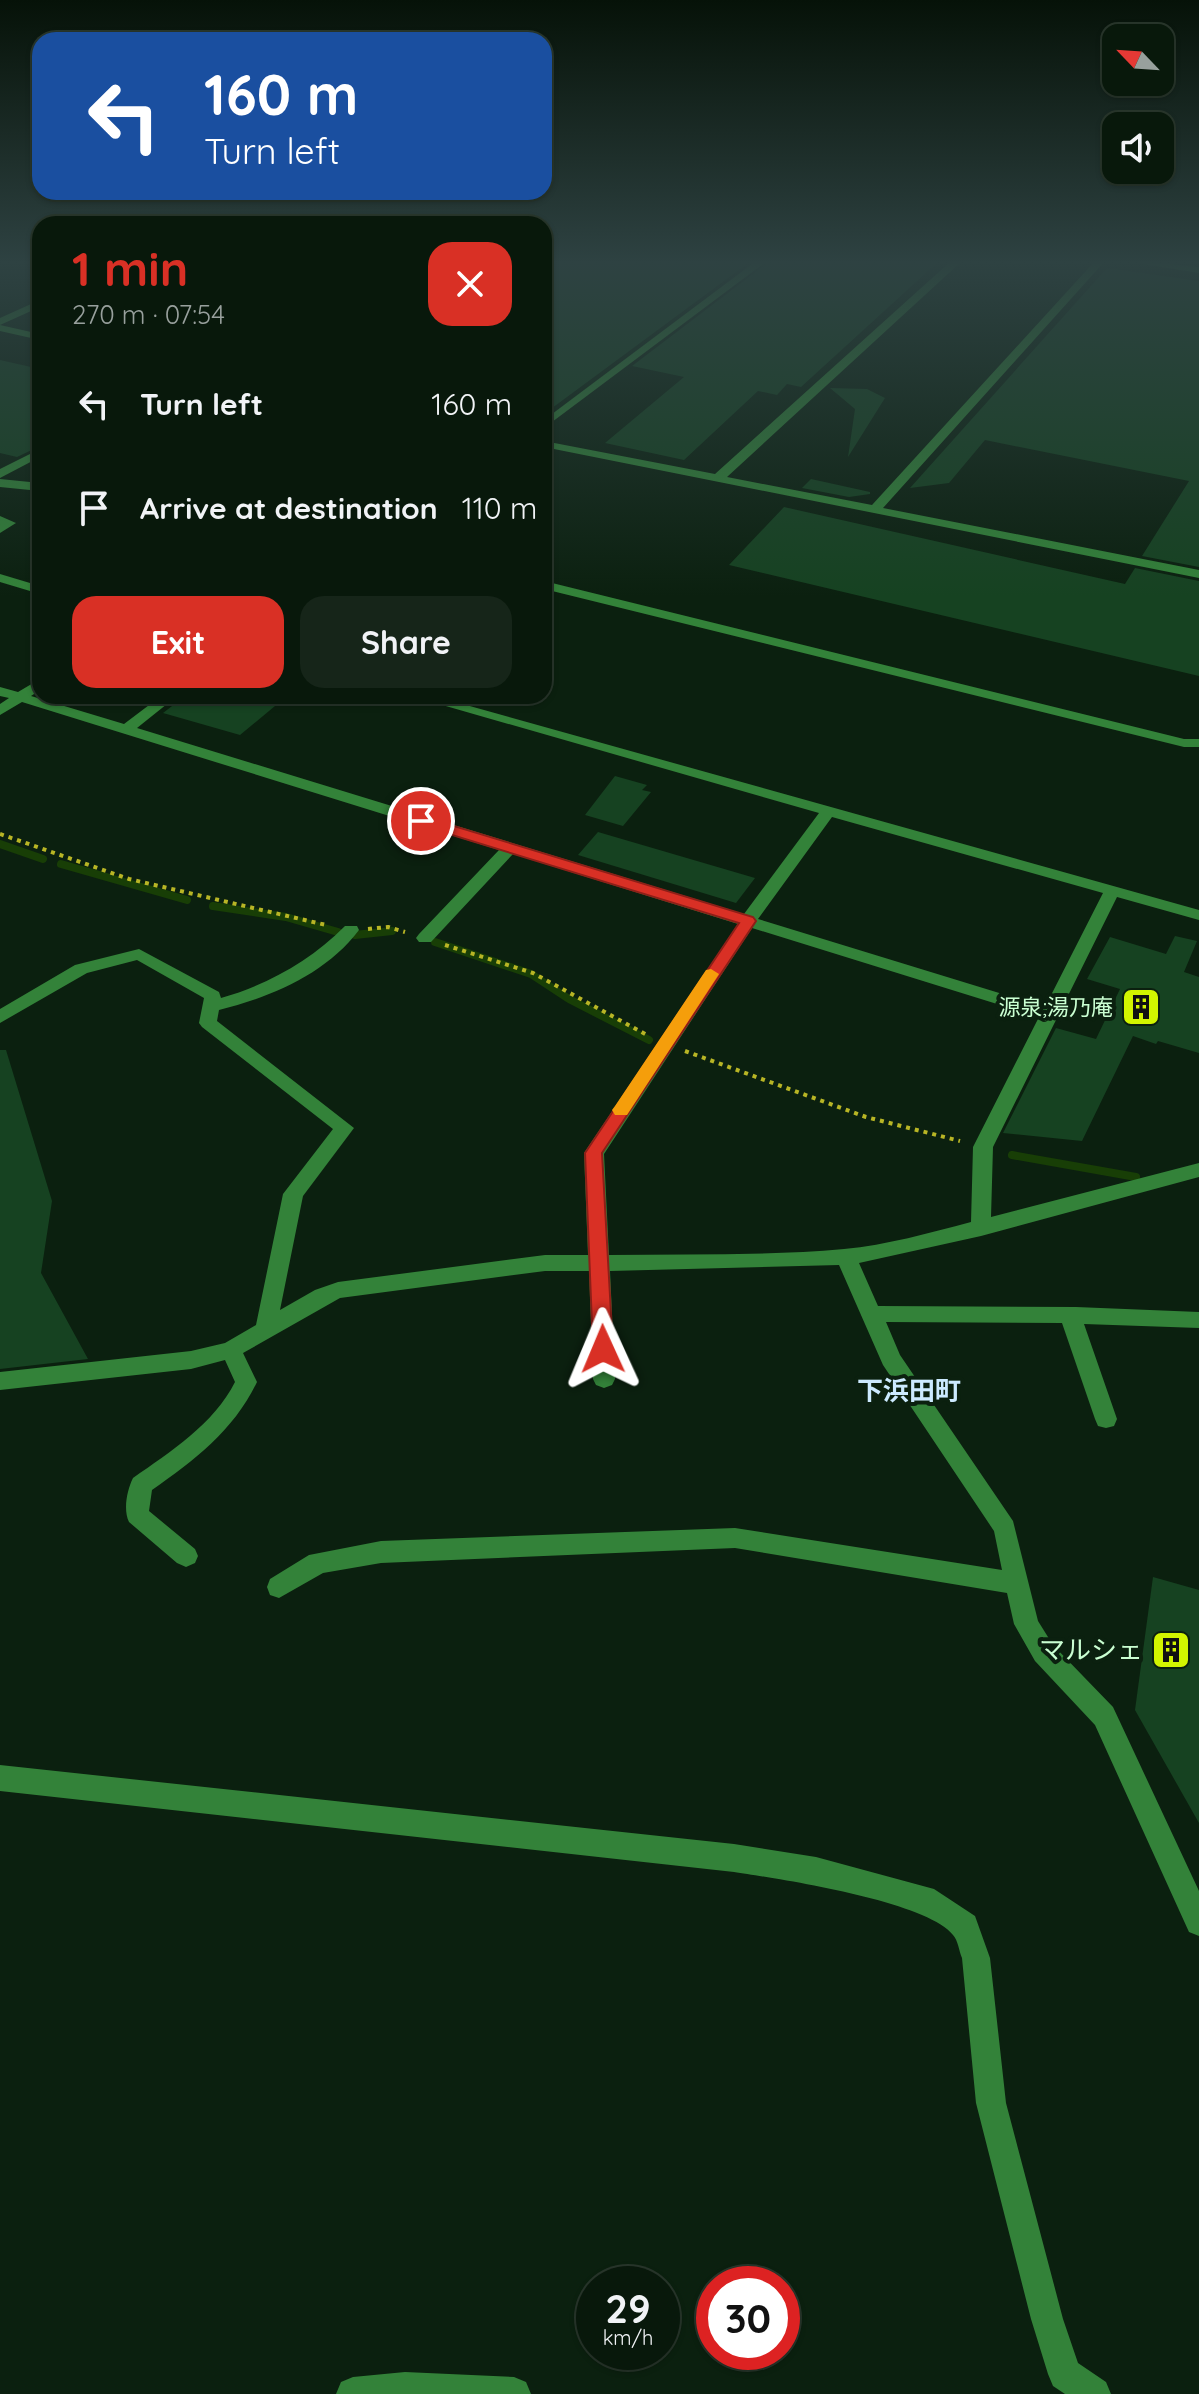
<!DOCTYPE html>
<meta charset="utf-8">
<style>
:root{--surface:#08180b;--page:#162519;--text:#f1f3f6;--muted:#98a09d;--line:#29372c;--accent:#d93025}
body{margin:0;font-family:Quicksand,"Noto Sans JP",sans-serif;background:var(--page);color:var(--text);height:100vh;display:flex;flex-direction:column;font-size:30px;white-space:nowrap}
*{box-sizing:border-box;margin:0}
p{font-size:26px;color:var(--muted)}
.icon{flex:none;width:44px;height:44px;fill:none;stroke:currentColor;stroke-width:2;stroke-linecap:round;stroke-linejoin:round}
.map{position:relative;flex:1;overflow:hidden}
.sheet{position:absolute;left:32px;top:216px;width:520px;height:488px;display:flex;flex-direction:column;background:var(--surface);border-radius:24px;box-shadow:0 2px 6px #0004,0 0 0 2px var(--line)}
.sheet>*{flex:none}
.top-card{position:absolute;left:32px;top:32px;width:520px;height:168px;border-radius:24px;box-shadow:0 2px 6px #0004,0 0 0 2px var(--line);background:#1a4fa0;color:#fff;overflow:hidden}
.needle{width:52px;rotate:295deg}
.fabs{position:absolute;left:1102px;top:24px;display:grid;gap:16px}
.fabs a{display:grid;place-items:center;width:72px;height:72px;border-radius:16px;background:var(--surface);box-shadow:0 2px 6px #0004,0 0 0 2px var(--line);font-size:40px}
.speed{position:absolute;left:576px;top:2266px;display:flex;gap:16px;font-size:40px;font-weight:700;text-align:center}
.speed>*{display:grid;place-content:center;width:104px;height:104px;border-radius:50%;background:var(--surface);box-shadow:0 2px 6px #0004,0 0 0 2px var(--line);line-height:1}
.speed small{font-size:20px;font-weight:400}
.speed .limit{border:12px solid #d22;background:#fff;color:#111}
.pin{position:absolute;display:grid;place-items:center;width:68px;height:68px;color:#fff;margin:-34px;border:4px solid #fff;border-radius:50%;box-shadow:0 2px 8px #0007}
.me{position:absolute;width:88px;margin:-44px;rotate:359deg;stroke-linejoin:round;filter:drop-shadow(0 0 6px #0008)}
.turn{display:flex;align-items:center;gap:28px;height:168px;padding:0 40px;font-size:36px}
.turn .icon{width:104px;height:104px;stroke-width:2.5}
.turn b{display:block;font-size:56px;line-height:68px}
.round{display:grid;place-items:center;flex:none;width:84px;height:84px;border-radius:24px;background:var(--page)}
.summary{display:flex;align-items:center;justify-content:space-between;height:136px;padding:0 40px}
h1{font-size:48px;font-weight:700;line-height:60px;color:var(--accent)}
.button{display:flex;gap:16px;margin-top:auto;padding:16px 40px}
.button a{flex:1;height:92px;border-radius:24px;background:var(--accent);color:#fff;font-size:32px;font-weight:700;line-height:92px;text-align:center}
.button a+a{background:var(--page);color:var(--text)}
ul{padding:0;list-style:none}
li{display:flex;align-items:center;gap:24px;height:104px;padding:0 40px}
li div{flex:1}
li b{display:block;font-size:30px}
li em{font-style:normal}
.map>svg:first-child{display:block}
.lines{fill:none;stroke-linecap:round;stroke-linejoin:round}
.stream{stroke:#183e06;stroke-width:8}
.building{fill:#164221}
.path{stroke:#b8b525;stroke-width:4;stroke-dasharray:4 5;stroke-linecap:butt}
.minor{fill:#338239;fill-rule:evenodd}
.route{fill:#d93025;stroke:#8d1f18;stroke-width:2}
.slow{fill:#f59e0b}
.labels{text-anchor:middle;stroke-width:8;stroke-linejoin:round;paint-order:stroke}
.poi-label{font-size:22px;fill:#caffd2;stroke:#0b200f;text-anchor:end}
.quarter-label{font-size:26px;font-weight:bold;fill:#cceaff;stroke:#0b200f}
.near-poi-label{font-size:26px;fill:#caffd2;stroke:#0b200f;text-anchor:end}
</style>
<div class="map">
<svg width="1199" height="2394" viewBox="0 0 1199 2394">
<rect width="100%" height="100%" fill="#0b200f"/>
<g class="lines">
<!-- stream -->
<g class="stream">
<path d="M0,844L43,859"/>
<path d="M61,864L187,900"/>
<path d="M213,906L286,917L338,932"/>
<path d="M355,935L392,931"/>
<path d="M435,942L531,974L569,999L649,1040"/>
<path d="M1012,1155L1136,1177"/>
</g>
</g>
<!-- building -->
<g class="building">
<path d="M544,261H751L544,414Z"/>
<path d="M770,261H939L801,387L787,384L777,395L758,391L684,460L605,443L684,377L632,366Z"/>
<path d="M1107,268L1199,281V567L1142,556L1189,481L985,440L949,483L910,488Z"/>
<path d="M0,360L40,369V446L17,457L0,453Z"/>
<path d="M830,388L867,389L885,398L848,457L855,409Z"/>
<path d="M811,479L870,492V494L849,497L802,488Z"/>
<path d="M784,507L1125,584L1135,568L1199,581V676L729,565Z"/>
<path d="M185,696H287L240,735L163,713Z"/>
<path d="M615,776L647,785L642,790L651,792L623,826L585,815Z"/>
<path d="M598,832L755,878L736,903L578,855Z"/>
<path d="M1175,936L1197,941L1184,972L1199,977V1053L1158,1041L1156,1044L1133,1036L1082,1141L1003,1133L1056,1028L1096,1039L1120,989L1087,979L1110,937L1166,954Z"/>
<path d="M0,1050H6L52,1201L41,1273L88,1359L0,1369Z"/>
<path d="M1153,1577L1199,1590V1823L1135,1710Z"/>
</g>
<g class="lines">
<!-- path -->
<g class="path">
<path d="M0,834L129,879L326,925"/>
<path d="M368,929L388,927L405,932"/>
<path d="M445,945L533,973L647,1035"/>
<path d="M685,1051L866,1117L960,1141"/>
</g>
<!-- minor -->
<g class="minor">
<path d="M756,261H767L544,428V420Z"/>
<path d="M951,261H962L727,477L872,505L1095,261H1105L883,508L1199,570V578L544,447V441L715,474Z"/>
<path d="M1138,261L1199,267V273L1143,264Z"/>
<path d="M40,300V307L0,325L40,334V340L0,331V318Z"/>
<path d="M40,449V457L0,478V469Z"/>
<path d="M0,479L40,483V491L0,487Z"/>
<path d="M0,516L16,523L0,533Z"/>
<path d="M0,574L40,586V594L0,582Z"/>
<path d="M544,581L1184,739H1199V747H1184L544,589Z"/>
<path d="M40,679V690L31,696L124,724L161,696H177L137,728L744,914L819,813L411,696H434L1199,910V920L1117,897L993,1147L991,1217L1199,1163V1177L981,1236L859,1263L878,1306L1076,1307L1199,1312V1328L1084,1324L1117,1419L1114,1426L1106,1428L1098,1426L1095,1419L1062,1323L886,1322L900,1355L1013,1521L1038,1621L1053,1645L1113,1707L1199,1891V1936L1189,1932L1095,1725L1035,1661L1014,1624L1007,1593L735,1548L381,1563L323,1573L279,1598L270,1595L267,1587L270,1579L309,1555L381,1541L735,1528L1002,1570L994,1531L883,1365L839,1265L610,1271L615,1379L612,1385L604,1388L596,1385L593,1379L589,1271H545L340,1298L243,1353L257,1382C234,1430 195,1460 152,1490L149,1511L195,1549L198,1556L195,1563L186,1567L177,1563L129,1522C123,1510 127,1490 133,1478C170,1452 214,1424 235,1382L225,1360L191,1369L0,1390V1372L191,1351L225,1343L256,1325L283,1194L333,1129L202,1027L199,1023L204,998L137,960L87,973L0,1023V1009L75,965L139,949L219,992L221,998C269,984 310,961 345,926H357L359,930C326,974 271,997 219,1010L217,1021L354,1128L303,1196L280,1310L315,1290L338,1282L545,1255H588L584,1153L738,924L513,854L431,942H419L416,938L419,934L499,850L22,702L0,715V704L9,698L0,696V687L18,692ZM832,817L1103,893L1045,1007L758,919ZM752,928L1039,1017L973,1147L971,1222C929,1233 887,1245 844,1249C766,1256 687,1254 609,1255L604,1154Z"/>
<path d="M0,1765L734,1844L816,1857L934,1889L975,1916L990,1958L1006,2103L1063,2319L1078,2363L1106,2382L1111,2394H1065L1053,2386L1048,2374L1031,2319L976,2103L962,1958C959,1951 958,1940 953,1935C926,1901 780,1879 734,1872L0,1791Z"/>
<path d="M405,2372L514,2377L526,2382L531,2394H336L341,2382L353,2377Z"/>
</g>
</g>
<!-- sky -->
<linearGradient id="sky" x2="0" y2="1"><stop stop-color="#061208"/><stop offset="0.44" stop-color="#2e4242"/><stop offset="1" stop-color="#2e4242" stop-opacity="0"/></linearGradient>
<rect width="1199" height="596" fill="url(#sky)"/>
<!-- route -->
<path class="route" d="M421,816L753,917L756,921L602,1153L613,1349L610,1355H596L593,1349L585,1153L739,923L416,824L414,821Z"/>
<!-- slow -->
<path class="slow" d="M711,969L719,974L627,1115H615L612,1110L615,1106L706,970Z"/>
<!-- icons -->
<defs>
<symbol id="building-square" viewBox="-11 -11 22 22"><rect x="-9" y="-9" width="18" height="18" rx="4" fill="#d2f500" stroke="#0b200f"/><path d="M-4-6H4V6H1V3H-1V6H-4ZM-2.5-4.3h1.7v1.8h-1.7ZM.8-4.3h1.7v1.8H.8ZM-2.5-1h1.7V.8h-1.7ZM.8-1h1.7V.8H.8Z" fill="#111"/></symbol>
</defs>
<g fill-rule="evenodd">
<use href="#building-square" x="1119" y="985" width="44" height="44"/>
<use href="#building-square" x="1149" y="1628" width="44" height="44"/>
</g>
<g class="labels">
<!-- poi labels -->
<g class="poi-label">
<text x="1113" y="1015">源泉;湯乃庵</text>
</g>
<!-- quarter labels -->
<g class="quarter-label">
<text x="909" y="1400">下浜田町</text>
</g>
<!-- near-poi labels -->
<g class="near-poi-label">
<text x="1143" y="1659">マルシェ</text>
</g>
</g>
</svg>
<div class="fabs">
<a><svg class="needle" viewBox="-14 -14 28 28"><path d="M0-13l5 13h-10z" fill="#e53935"/><path d="M0 13l5-13h-10z" fill="#98a09d"/></svg></a>
<a><svg class="icon" aria-label="sound" viewBox="0 0 24 24"><path d="M4 9h4l5-4v14l-5-4H4zM17 9q2 3 0 6"/></svg></a>
</div>
<div class="speed"><div>29<small>km/h</small></div><div class="limit">30</div></div>
<div class="pin" style="left:421px;top:821px;background:#d93025"><svg class="icon" aria-label="arrive" viewBox="0 0 24 24"><path d="M6 21V4h12l-3 4 3 4H6"/></svg></div>
<svg class="me" style="left:603px;top:1349px" viewBox="-20 -20 40 40"><path d="M0-17L14 15 0 8-14 15z" fill="#d93025" stroke="#fff" stroke-width="4"/></svg>
<div class="top-card">
<div class="turn"><svg class="icon" aria-label="left" viewBox="0 0 24 24"><path d="M17 20v-9H6M10 6l-5 5 5 5"/></svg><div><b>160 m</b>Turn left</div></div>
</div>
<section class="sheet">
<div class="summary"><div><h1>1 min</h1><p>270 m · 07:54</p></div><a class="round" style="background:#d93025;color:#fff"><svg class="icon" aria-label="close" viewBox="0 0 24 24"><path d="M6 6l12 12M18 6L6 18"/></svg></a></div>
<ul>
<li><svg class="icon" aria-label="left" viewBox="0 0 24 24"><path d="M17 20v-9H6M10 6l-5 5 5 5"/></svg><div><b>Turn left</b></div><em>160 m</em></li>
<li><svg class="icon" aria-label="arrive" viewBox="0 0 24 24"><path d="M6 21V4h12l-3 4 3 4H6"/></svg><div><b>Arrive at destination</b></div><em>110 m</em></li>
</ul>
<div class="button"><a>Exit</a><a>Share</a></div>
</section>
</div>
